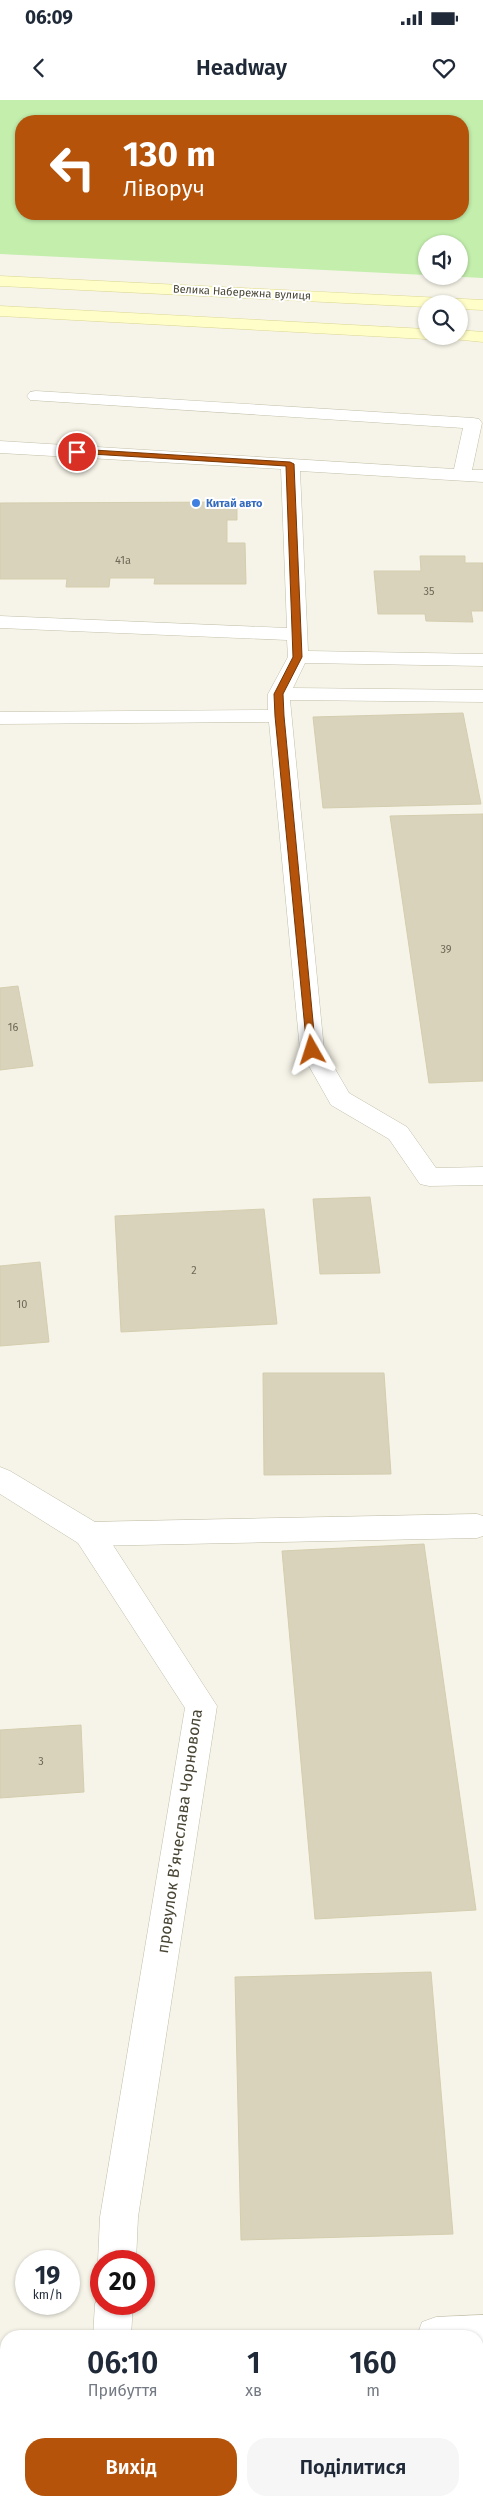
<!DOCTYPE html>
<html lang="uk">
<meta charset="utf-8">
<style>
:root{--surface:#fff;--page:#f6f6f7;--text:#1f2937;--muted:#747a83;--accent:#b45309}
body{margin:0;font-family:"Fira Sans",sans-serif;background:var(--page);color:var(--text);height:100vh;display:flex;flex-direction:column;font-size:19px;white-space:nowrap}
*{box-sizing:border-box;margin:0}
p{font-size:16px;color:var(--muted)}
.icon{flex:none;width:28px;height:28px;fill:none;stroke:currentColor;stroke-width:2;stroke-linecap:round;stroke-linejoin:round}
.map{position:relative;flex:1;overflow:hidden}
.details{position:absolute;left:0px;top:2230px;width:484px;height:176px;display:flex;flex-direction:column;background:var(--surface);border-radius:20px 20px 0 0;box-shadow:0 1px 4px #0004}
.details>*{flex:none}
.hud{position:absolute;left:15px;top:15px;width:454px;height:105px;border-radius:20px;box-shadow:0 1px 4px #0004;background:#b45309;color:#fff;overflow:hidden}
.tools{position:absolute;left:418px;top:135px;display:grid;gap:10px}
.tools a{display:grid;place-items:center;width:50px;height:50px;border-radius:50%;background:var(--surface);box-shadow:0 1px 4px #0004;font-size:25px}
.speed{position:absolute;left:15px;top:2150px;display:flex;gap:10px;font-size:25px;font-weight:700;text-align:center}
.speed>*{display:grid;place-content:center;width:65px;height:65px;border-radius:50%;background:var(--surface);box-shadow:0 1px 4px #0004;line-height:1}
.speed small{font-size:12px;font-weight:400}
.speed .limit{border:8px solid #d22;background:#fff;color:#111}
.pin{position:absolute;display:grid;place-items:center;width:42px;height:42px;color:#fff;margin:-21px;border:2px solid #fff;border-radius:50%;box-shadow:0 1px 5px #0007}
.me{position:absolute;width:55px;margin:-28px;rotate:354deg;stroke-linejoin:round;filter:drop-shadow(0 0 4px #0008)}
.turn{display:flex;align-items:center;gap:18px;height:105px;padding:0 25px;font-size:22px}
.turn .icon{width:65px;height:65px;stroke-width:2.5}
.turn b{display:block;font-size:35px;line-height:42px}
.eta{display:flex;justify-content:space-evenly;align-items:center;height:85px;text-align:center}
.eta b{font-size:30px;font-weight:600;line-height:35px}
.action{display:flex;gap:10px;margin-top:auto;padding:10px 25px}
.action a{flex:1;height:58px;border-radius:20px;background:var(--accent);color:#fff;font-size:20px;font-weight:600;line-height:58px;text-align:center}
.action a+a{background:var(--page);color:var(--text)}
.status{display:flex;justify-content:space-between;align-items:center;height:35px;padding:0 25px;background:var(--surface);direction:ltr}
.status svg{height:14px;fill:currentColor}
header{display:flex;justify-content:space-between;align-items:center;height:65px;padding:0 25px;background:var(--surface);font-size:22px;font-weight:600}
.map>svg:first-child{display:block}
.green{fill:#c3eeac;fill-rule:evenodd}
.building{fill:#d9d3bc;stroke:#d4cdae}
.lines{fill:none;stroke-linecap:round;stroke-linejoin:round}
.lane-casing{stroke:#c2bfa9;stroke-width:1}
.street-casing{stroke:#c2bfa9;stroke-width:1}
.secondary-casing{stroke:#dad692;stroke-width:1}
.lane{fill:#fff;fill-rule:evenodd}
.street{fill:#fff;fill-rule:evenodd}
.secondary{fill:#fffdc8;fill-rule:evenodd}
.route{fill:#b45309;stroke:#753606}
.shop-dot{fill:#3f7fe0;stroke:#fff;stroke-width:2}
.labels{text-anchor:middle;stroke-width:4;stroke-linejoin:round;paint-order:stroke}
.far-street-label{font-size:11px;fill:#4a4635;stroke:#fff}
.far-shop-label{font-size:11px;font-weight:bold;fill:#366cbe;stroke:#fff;text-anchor:start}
.number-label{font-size:11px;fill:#6e6957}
.near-street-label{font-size:16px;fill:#4a4635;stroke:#fff}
</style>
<div class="status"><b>06:09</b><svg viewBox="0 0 49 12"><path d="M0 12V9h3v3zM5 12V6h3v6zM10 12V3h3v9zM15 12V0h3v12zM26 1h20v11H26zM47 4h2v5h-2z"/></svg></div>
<header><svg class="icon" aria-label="back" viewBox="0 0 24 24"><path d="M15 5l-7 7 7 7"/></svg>Headway<svg class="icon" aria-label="heart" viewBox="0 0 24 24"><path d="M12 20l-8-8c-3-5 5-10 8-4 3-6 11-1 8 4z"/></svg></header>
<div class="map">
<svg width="483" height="2406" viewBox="0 0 483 2406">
<rect width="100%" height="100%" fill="#f6f4e8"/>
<!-- green -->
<path class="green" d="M0,0H483V178L442,176H459V144H426V175L0,154ZM21,21H462V114H21Z"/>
<!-- building -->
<g class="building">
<path d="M237,402V420H227V443H245L246,484H154L155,478H110L109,487H66L67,479H0V403Z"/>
<path d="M420,456H465V463H483V511H471L473,522L426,521L425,514H378L374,471H421Z"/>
<path d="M463,613L481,704L323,708L313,617Z"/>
<path d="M483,714V981L429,983L390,716Z"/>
<path d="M18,886L33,966L0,970V888Z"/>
<path d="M370,1097L380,1173L320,1174L313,1099Z"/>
<path d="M264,1109L277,1224L121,1232L115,1116Z"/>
<path d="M40,1162L49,1242L0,1246V1166Z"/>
<path d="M263,1273H384L391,1374L264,1375Z"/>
<path d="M424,1444L476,1810L315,1819L282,1451Z"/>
<path d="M81,1625L84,1692L0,1698V1630Z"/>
<path d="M431,1872L453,2134L241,2140L235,1877Z"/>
</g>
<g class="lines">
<defs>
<g id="lane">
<path d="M36,291L473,318L479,319L482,323L472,370H483V382L300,371L308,551L483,554V566L305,563L293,588L483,590V602L290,600L324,950L349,993L407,1027L436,1068L483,1067V1085L429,1086L420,1084L389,1039L331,1005L300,950L269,622L0,624V612L268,610V594L288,557L287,540L0,528V516L287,528L281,369L0,353V341L454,369L463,328L30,300L27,296L30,292Z"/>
<path d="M477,1414L483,1416V1436L477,1438L89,1446L78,1443L74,1434L78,1425L89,1422Z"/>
</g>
<g id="street">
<path d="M0,1367L10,1371L100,1425L217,1606L138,2117L136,2161H101V2169L98,2161L100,2117L185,1608L78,1443L0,1394Z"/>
<path d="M101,2191V2204H133L131,2236H93L95,2204Z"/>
<path d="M483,2215V2253H478V2236H417L422,2222L436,2217Z"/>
<path d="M6,2252V2290L0,2291V2253Z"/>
</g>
<g id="secondary">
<path d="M0,176L483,200V210L459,209V204H426V207L0,186Z"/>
<path d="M0,206L426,229V236H433L426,239L0,216Z"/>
<path d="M459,230L483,232V242L453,239L451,236H459Z"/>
</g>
</defs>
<!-- lane casing -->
<use href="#lane" class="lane-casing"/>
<!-- street casing -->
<use href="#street" class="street-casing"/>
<!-- secondary casing -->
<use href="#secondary" class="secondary-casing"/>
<!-- lane -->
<use href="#lane" class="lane"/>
<!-- street -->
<use href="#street" class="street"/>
<!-- secondary -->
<use href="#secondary" class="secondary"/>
</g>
<!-- route -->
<path class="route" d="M77,349L290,362L294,364L302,557L283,594L284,616L316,953L312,954L307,950L275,616L274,594L293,557L286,366L75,353L74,352Z"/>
<!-- markers -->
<circle class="shop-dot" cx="196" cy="403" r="5"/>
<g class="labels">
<!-- far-street labels -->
<g class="far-street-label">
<text transform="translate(242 192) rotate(3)" y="4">Велика Набережна вулиця</text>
</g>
<!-- far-shop labels -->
<g class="far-shop-label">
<text x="206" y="407">Китай авто</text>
</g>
<!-- number labels -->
<g class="number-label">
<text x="123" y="464">41а</text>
<text x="429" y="495">35</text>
<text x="446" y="853">39</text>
<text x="13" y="931">16</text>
<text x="194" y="1174">2</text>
<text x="22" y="1208">10</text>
<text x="41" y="1665">3</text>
</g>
<!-- near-street labels -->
<g class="near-street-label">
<text transform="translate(179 1731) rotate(-82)" y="6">провулок Вʼячеслава Чорновола</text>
</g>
</g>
</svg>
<div class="tools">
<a><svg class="icon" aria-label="sound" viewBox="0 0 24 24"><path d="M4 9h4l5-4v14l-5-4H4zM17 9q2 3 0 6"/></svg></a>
<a><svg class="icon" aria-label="search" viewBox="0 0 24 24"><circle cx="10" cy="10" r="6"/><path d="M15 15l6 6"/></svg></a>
</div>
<div class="speed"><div>19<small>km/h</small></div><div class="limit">20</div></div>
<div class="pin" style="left:77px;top:352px;background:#d93025"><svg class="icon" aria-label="arrive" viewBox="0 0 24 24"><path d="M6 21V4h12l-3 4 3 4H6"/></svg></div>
<svg class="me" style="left:312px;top:950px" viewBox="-20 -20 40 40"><path d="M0-17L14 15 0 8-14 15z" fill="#b45309" stroke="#fff" stroke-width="4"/></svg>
<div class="hud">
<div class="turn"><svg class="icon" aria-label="left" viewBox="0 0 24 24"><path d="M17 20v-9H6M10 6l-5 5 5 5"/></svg><div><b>130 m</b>Ліворуч</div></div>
</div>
<section class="details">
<div class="eta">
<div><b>06:10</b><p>Прибуття</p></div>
<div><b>1</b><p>хв</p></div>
<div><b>160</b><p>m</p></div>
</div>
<div class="action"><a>Вихід</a><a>Поділитися</a></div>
</section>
</div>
